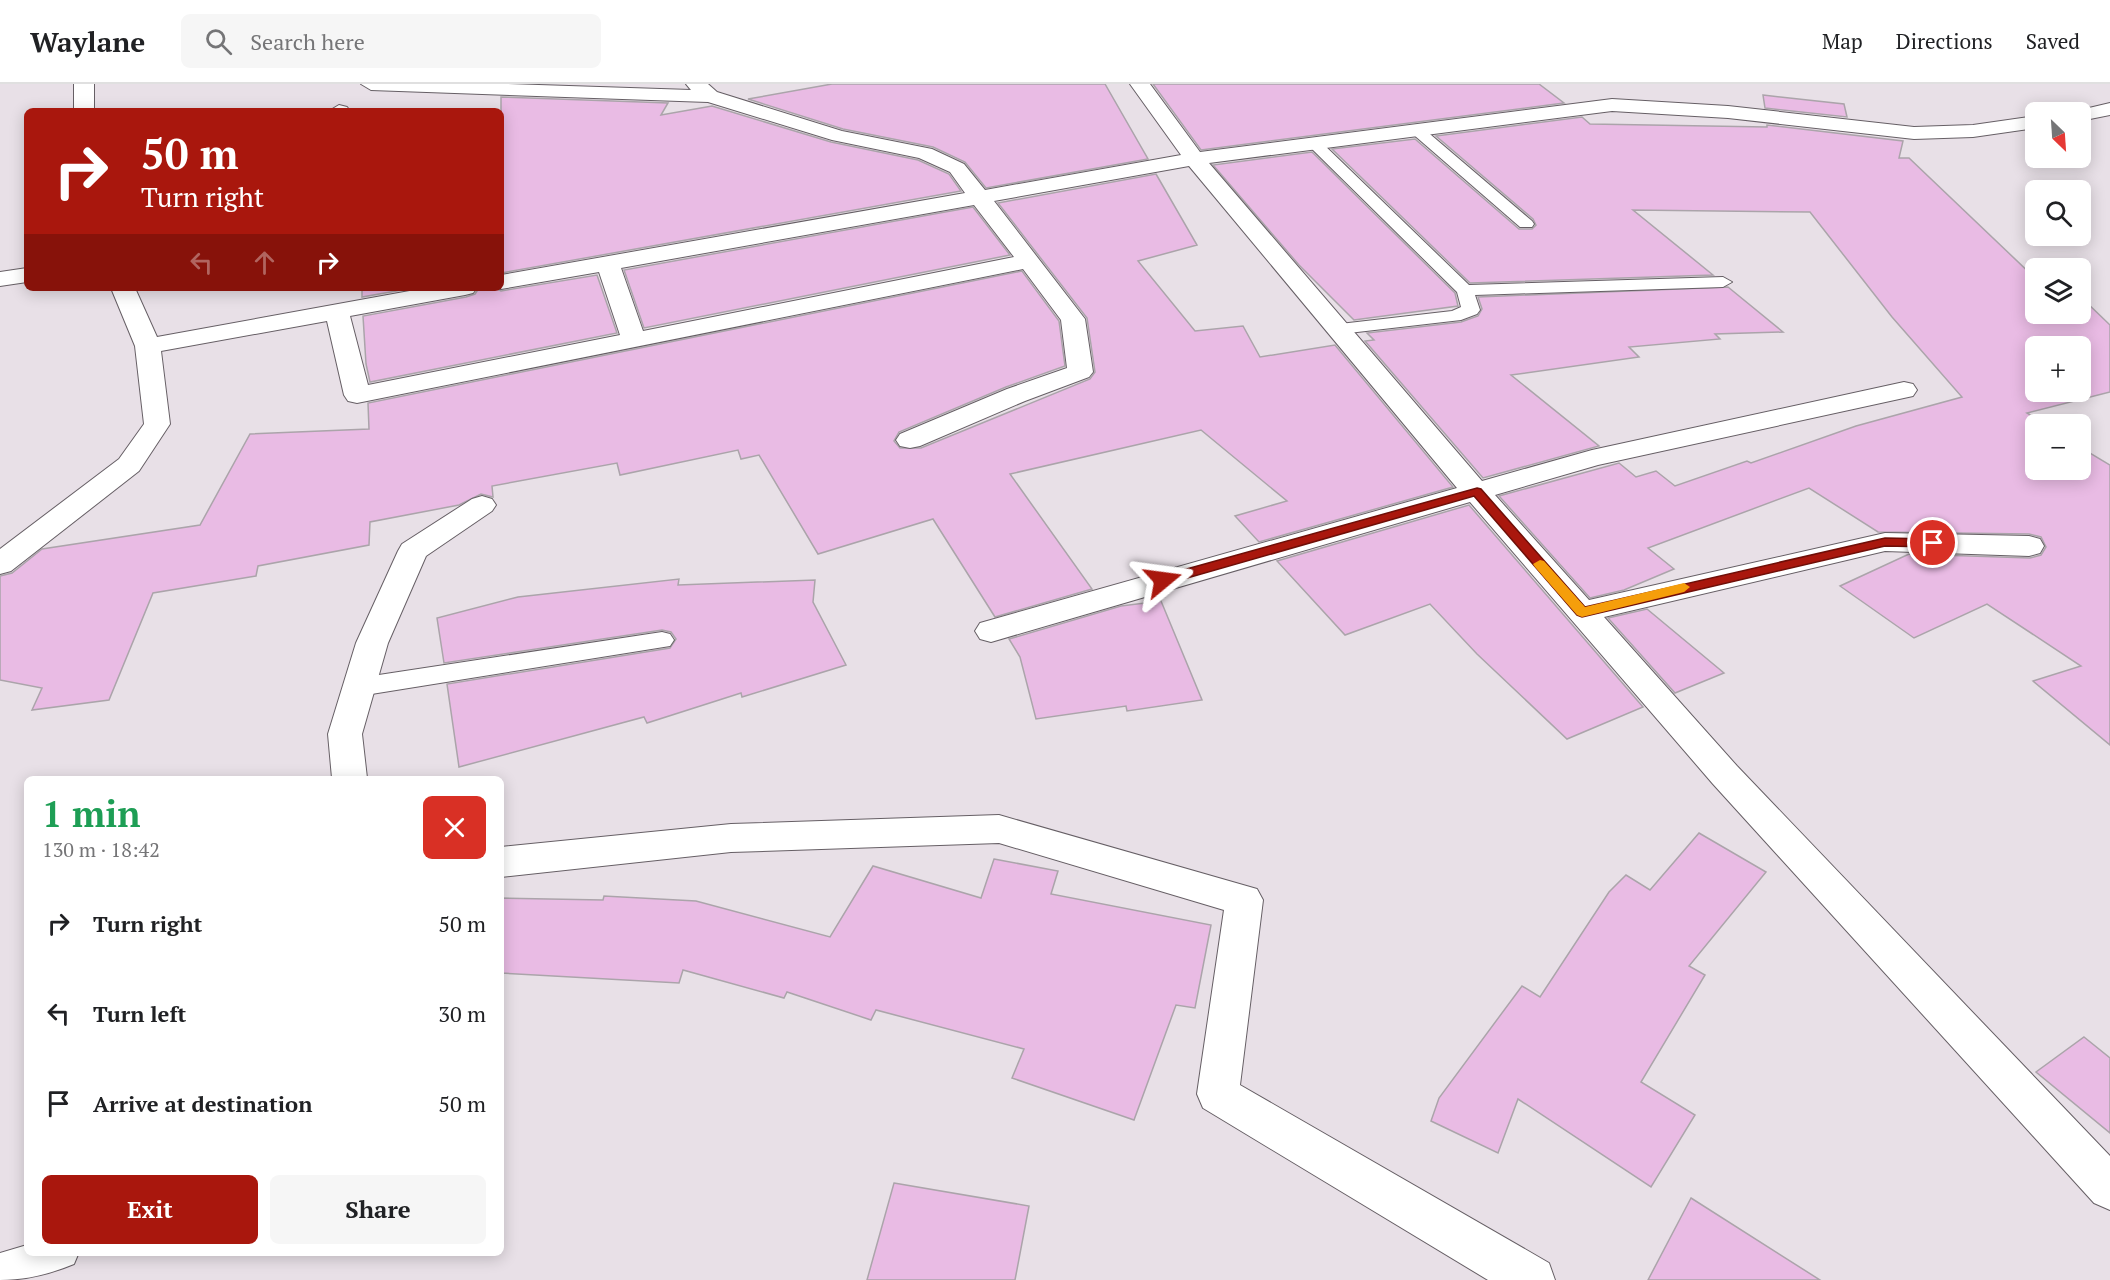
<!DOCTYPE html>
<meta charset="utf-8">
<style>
:root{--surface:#fff;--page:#f6f6f6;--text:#202124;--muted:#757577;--line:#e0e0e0;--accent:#a9170d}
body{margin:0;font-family:"PT Serif",serif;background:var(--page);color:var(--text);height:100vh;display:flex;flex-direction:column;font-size:22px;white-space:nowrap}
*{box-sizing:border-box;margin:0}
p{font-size:20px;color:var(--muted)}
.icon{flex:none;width:33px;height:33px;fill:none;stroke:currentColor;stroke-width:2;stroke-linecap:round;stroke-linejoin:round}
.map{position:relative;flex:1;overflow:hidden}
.sheet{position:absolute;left:24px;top:692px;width:480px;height:480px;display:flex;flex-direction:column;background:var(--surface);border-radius:9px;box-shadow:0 3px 15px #0003}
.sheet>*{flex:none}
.guide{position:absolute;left:24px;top:24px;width:480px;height:183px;border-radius:9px;box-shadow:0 3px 15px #0003;background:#a9170d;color:#fff;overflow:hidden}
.needle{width:39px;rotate:155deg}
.tools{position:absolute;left:2025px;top:18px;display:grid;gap:12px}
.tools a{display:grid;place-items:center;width:66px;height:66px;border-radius:9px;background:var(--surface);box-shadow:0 3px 15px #0003;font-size:30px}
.pin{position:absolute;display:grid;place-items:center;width:51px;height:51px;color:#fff;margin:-26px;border:3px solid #fff;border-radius:50%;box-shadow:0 2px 6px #0007}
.me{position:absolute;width:66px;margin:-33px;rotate:74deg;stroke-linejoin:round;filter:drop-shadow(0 0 4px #0008)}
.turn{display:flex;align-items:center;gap:21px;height:126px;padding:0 18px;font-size:27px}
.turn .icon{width:78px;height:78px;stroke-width:2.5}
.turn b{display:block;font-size:42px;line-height:51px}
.lanes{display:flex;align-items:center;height:57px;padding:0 18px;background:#0003;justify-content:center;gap:30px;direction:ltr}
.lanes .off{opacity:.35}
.round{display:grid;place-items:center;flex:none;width:63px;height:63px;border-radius:9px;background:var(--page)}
.overview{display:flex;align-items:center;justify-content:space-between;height:102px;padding:0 18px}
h1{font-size:36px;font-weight:700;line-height:45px;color:#1e9e55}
.cta{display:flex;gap:12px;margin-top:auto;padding:12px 18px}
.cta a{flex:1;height:69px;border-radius:9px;background:var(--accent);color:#fff;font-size:24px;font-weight:700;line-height:69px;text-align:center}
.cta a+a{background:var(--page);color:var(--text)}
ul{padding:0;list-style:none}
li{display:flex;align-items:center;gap:18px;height:90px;padding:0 18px}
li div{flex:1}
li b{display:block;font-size:22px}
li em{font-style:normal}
header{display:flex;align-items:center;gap:36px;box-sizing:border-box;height:84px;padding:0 30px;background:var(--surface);border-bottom:2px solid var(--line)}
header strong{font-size:28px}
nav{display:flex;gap:33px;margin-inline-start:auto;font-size:21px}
.search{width:420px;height:54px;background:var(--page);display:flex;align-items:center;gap:15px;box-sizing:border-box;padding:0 21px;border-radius:9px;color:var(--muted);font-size:22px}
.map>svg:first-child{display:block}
.building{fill:#e9bbe4;stroke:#aba4aa;stroke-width:1.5;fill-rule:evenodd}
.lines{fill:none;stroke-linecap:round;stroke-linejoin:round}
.lane-casing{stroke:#665f65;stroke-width:2}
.street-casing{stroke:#665f65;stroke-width:2}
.lane{fill:#fff;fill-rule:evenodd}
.street{fill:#fff;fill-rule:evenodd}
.route{fill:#a9170d;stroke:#6e0f08;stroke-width:1.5}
.slow{fill:#f59e0b}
</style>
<header>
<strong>Waylane</strong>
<div class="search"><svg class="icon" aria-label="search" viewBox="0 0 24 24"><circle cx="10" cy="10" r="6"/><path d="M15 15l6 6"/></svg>Search here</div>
<nav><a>Map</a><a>Directions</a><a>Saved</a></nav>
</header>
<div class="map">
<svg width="2110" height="1196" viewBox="0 0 2110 1196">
<rect width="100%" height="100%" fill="#e8e0e7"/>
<!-- building -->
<g class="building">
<path d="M832,0H1105L1148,75L986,104L965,78L933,63L843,45L748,15Z"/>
<path d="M1153,0H1539L1564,19L1201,66Z"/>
<path d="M1763,11L1844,20L1847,33L1765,24Z"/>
<path d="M501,13L668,19L661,31L712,22L831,58L918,76L949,90L961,107L501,189Z"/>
<path d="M1582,33L1590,40L1767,43V41L1903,57L1899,74H1909L2036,195V230H2080V216H2084L2110,241V308L2027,329L2045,340H2036V386H2080V363L2110,381V661L2033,597L2081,582L1987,520L1914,554L1840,502L1909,470L2030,474L2041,471L2046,463L2041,453L2029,450L1878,448L1809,404L1648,464L1674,485L1624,506L1590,514L1499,412L1619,379L1636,393L1656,387L1675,402L1747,377L1751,379L1856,342L1962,313L1892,233L1810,128L1633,126L1713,191L1470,199L1332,65L1415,55L1519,145H1532L1536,141L1533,135L1436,52ZM2036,262H2080V308H2036Z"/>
<path d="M1312,68L1455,209L1458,222L1354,236L1299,181L1213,81Z"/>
<path d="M1156,90L1197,161L1138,177L1195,247L1243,242L1260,273L1335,261L1453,403L1259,458L1235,432L1287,417L1201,346L1010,390L1092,505L995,533L933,435L818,470L759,371L741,375L738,366L620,391L617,379L492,402L493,413L481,410L459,421L370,438L369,461L258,482L256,492L153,509L109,616L32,626L42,604L0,596V492L12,489L42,465L200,441L250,350L369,345L368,319L1022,187L1059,237L1065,282L1006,303L899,348L894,357L900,364H921L1090,295L1095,288L1087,234L998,119Z"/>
<path d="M973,123L1010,171L644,244L624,186Z"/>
<path d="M597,191L617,249L370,298L366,280L363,232L466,213L475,210L479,204H495L501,207Z"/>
<path d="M1728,203L1783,248L1715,250L1720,255L1629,263L1639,273L1511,291L1599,362L1483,394L1365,257L1374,256L1367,249L1461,238L1478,232L1482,225L1478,213Z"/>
<path d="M362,204H413L362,213Z"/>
<path d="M1469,421L1643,623L1567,655L1477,570L1430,520L1345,551L1277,477Z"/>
<path d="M679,495L678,501L815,496L813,518L846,581L742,613L741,609L647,639L644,633L459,683L447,600L670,564L676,555L671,548L662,546L444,579L437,534L518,513Z"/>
<path d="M1161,517L1202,616L1127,627L1126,622L1036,635L1020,573L1009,555L1121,522Z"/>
<path d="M1647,525L1724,589L1675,609L1608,534Z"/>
<path d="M1699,749L1766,788L1689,882L1705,891L1641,998L1695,1031L1651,1103L1518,1015L1498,1069L1431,1037L1439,1014L1522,902L1540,913L1609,808L1626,791L1650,806Z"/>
<path d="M994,775L1058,787L1051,810L1211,841L1195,924L1176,921L1134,1036L1012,994L1024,965L876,926L871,936L787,908L784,914L683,886L679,899L501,889V814L603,816L604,812L696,817L830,853L873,782L981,814Z"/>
<path d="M2084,953L2110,974V1049L2036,988Z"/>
<path d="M894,1099L1029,1122L1015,1196H867Z"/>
<path d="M1691,1114L1820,1196H1648Z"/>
</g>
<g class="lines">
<defs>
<g id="lane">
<path d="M1419,44L1424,45L1532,137L1534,140L1532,143H1520L1414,51L1412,48L1414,45Z"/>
<path d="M1315,56L1320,57L1469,201L1723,193L1732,198L1723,203L1475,211L1480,226L1477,230L1461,236L1340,250L1334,249L1331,245L1334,241L1340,240L1452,227L1461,223L1457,208L1310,63L1308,60L1310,57Z"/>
<path d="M662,548L670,550L674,556L670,562L359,612L350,609L347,603L350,597L359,594Z"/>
<path d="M27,1161V1168H79L74,1180C50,1190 26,1196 0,1196V1169Z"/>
</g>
<g id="street">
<rect x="74" y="0" width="20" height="27"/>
<path d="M361,0H508L691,6L686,0H708L717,8L842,47L932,65L964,80L985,106L1181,71L1130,0H1150L1200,68L1612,15L1728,22L1914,43L1973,41L2036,32V44L1973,53L1914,55L1728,34L1612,27L1209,79L1482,397L1592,366L1904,298L1913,300L1917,306L1913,312L1598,381L1495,411L1589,516L1885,449L2029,452L2040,455L2044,462L2040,469L2029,472L1885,467L1604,533L1737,682L2110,1072V1126L2094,1119L1713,700L1470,418L991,558L980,555L975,547L980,539L1457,404L1189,82L994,117L1085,235L1093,288L1089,293L1025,317L920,362L910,364L900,362L896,356L900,350L1007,305L1067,284L1061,236L1023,185L357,319L348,317L344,311L327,237L161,267L170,340L139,387L11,487L0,490V465L119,375L144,340L135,262L111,204H135L157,253L426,204H477L473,209L465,211L350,232L368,301L620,251L599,188L501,205L497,204H501V191L965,109L950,88L919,74L832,56L708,18L371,6ZM974,121L1014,173L643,247L621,184Z"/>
<path d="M2110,19V31L2080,37V28H2072Z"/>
<path d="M339,21L347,23L350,27H329Z"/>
<path d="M27,184V198L0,202V188Z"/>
<path d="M482,412L492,415L496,421L492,427L426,472L388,559L362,650L367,694H332L328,650L356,559L398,467L402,460L472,415Z"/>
<path d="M999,731L1257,805L1263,816L1240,1001L1549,1179L1555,1196H1488L1203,1024L1197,1010L1224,826L999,759L731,768L501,793V763L731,740Z"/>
</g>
</defs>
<!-- lane casing -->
<use href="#lane" class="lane-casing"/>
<!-- street casing -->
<use href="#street" class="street-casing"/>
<!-- lane -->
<use href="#lane" class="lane"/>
<!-- street -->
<use href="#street" class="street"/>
</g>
<!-- route -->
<path class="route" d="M1477,404L1481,405L1585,523L1885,454L1933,455L1939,459L1933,463L1885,462L1582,533L1577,531L1474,412L1163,501L1156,496L1158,493Z"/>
<!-- slow -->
<path class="slow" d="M1540,476L1544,477L1585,523L1684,499L1690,503L1684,508L1582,533L1577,531L1535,483L1533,480Z"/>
</svg>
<div class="tools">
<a><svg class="needle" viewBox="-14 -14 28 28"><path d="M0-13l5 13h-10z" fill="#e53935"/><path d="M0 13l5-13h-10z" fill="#757577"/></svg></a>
<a><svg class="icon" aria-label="search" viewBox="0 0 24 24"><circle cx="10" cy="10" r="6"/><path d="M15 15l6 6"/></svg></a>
<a><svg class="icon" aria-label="layers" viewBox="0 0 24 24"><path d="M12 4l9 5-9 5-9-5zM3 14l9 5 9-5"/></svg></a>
<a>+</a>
<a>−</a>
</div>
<div class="pin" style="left:1933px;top:459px;background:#d93025"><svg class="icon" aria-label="arrive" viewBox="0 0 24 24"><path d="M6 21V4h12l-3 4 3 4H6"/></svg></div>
<svg class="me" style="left:1163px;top:496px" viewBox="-20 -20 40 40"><path d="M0-17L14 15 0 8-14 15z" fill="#a9170d" stroke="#fff" stroke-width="4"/></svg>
<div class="guide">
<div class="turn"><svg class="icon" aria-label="right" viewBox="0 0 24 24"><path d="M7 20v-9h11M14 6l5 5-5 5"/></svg><div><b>50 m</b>Turn right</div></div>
<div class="lanes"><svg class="icon off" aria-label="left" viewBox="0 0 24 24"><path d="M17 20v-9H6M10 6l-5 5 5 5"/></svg><svg class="icon off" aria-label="ahead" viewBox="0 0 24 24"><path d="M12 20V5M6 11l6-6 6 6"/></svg><svg class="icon" aria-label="right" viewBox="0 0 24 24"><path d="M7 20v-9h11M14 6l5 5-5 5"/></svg></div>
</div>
<section class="sheet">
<div class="overview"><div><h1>1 min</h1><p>130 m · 18:42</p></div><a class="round" style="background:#d93025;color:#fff"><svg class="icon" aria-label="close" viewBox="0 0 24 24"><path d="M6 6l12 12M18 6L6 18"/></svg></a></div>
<ul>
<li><svg class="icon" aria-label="right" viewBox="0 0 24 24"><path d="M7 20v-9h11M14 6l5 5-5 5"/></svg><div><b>Turn right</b></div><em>50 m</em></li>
<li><svg class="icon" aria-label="left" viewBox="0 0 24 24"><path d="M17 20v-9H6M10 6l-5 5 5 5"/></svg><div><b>Turn left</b></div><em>30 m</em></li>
<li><svg class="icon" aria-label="arrive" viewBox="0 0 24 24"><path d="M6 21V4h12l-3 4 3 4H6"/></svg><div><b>Arrive at destination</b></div><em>50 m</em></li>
</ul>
<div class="cta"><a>Exit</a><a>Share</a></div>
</section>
</div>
